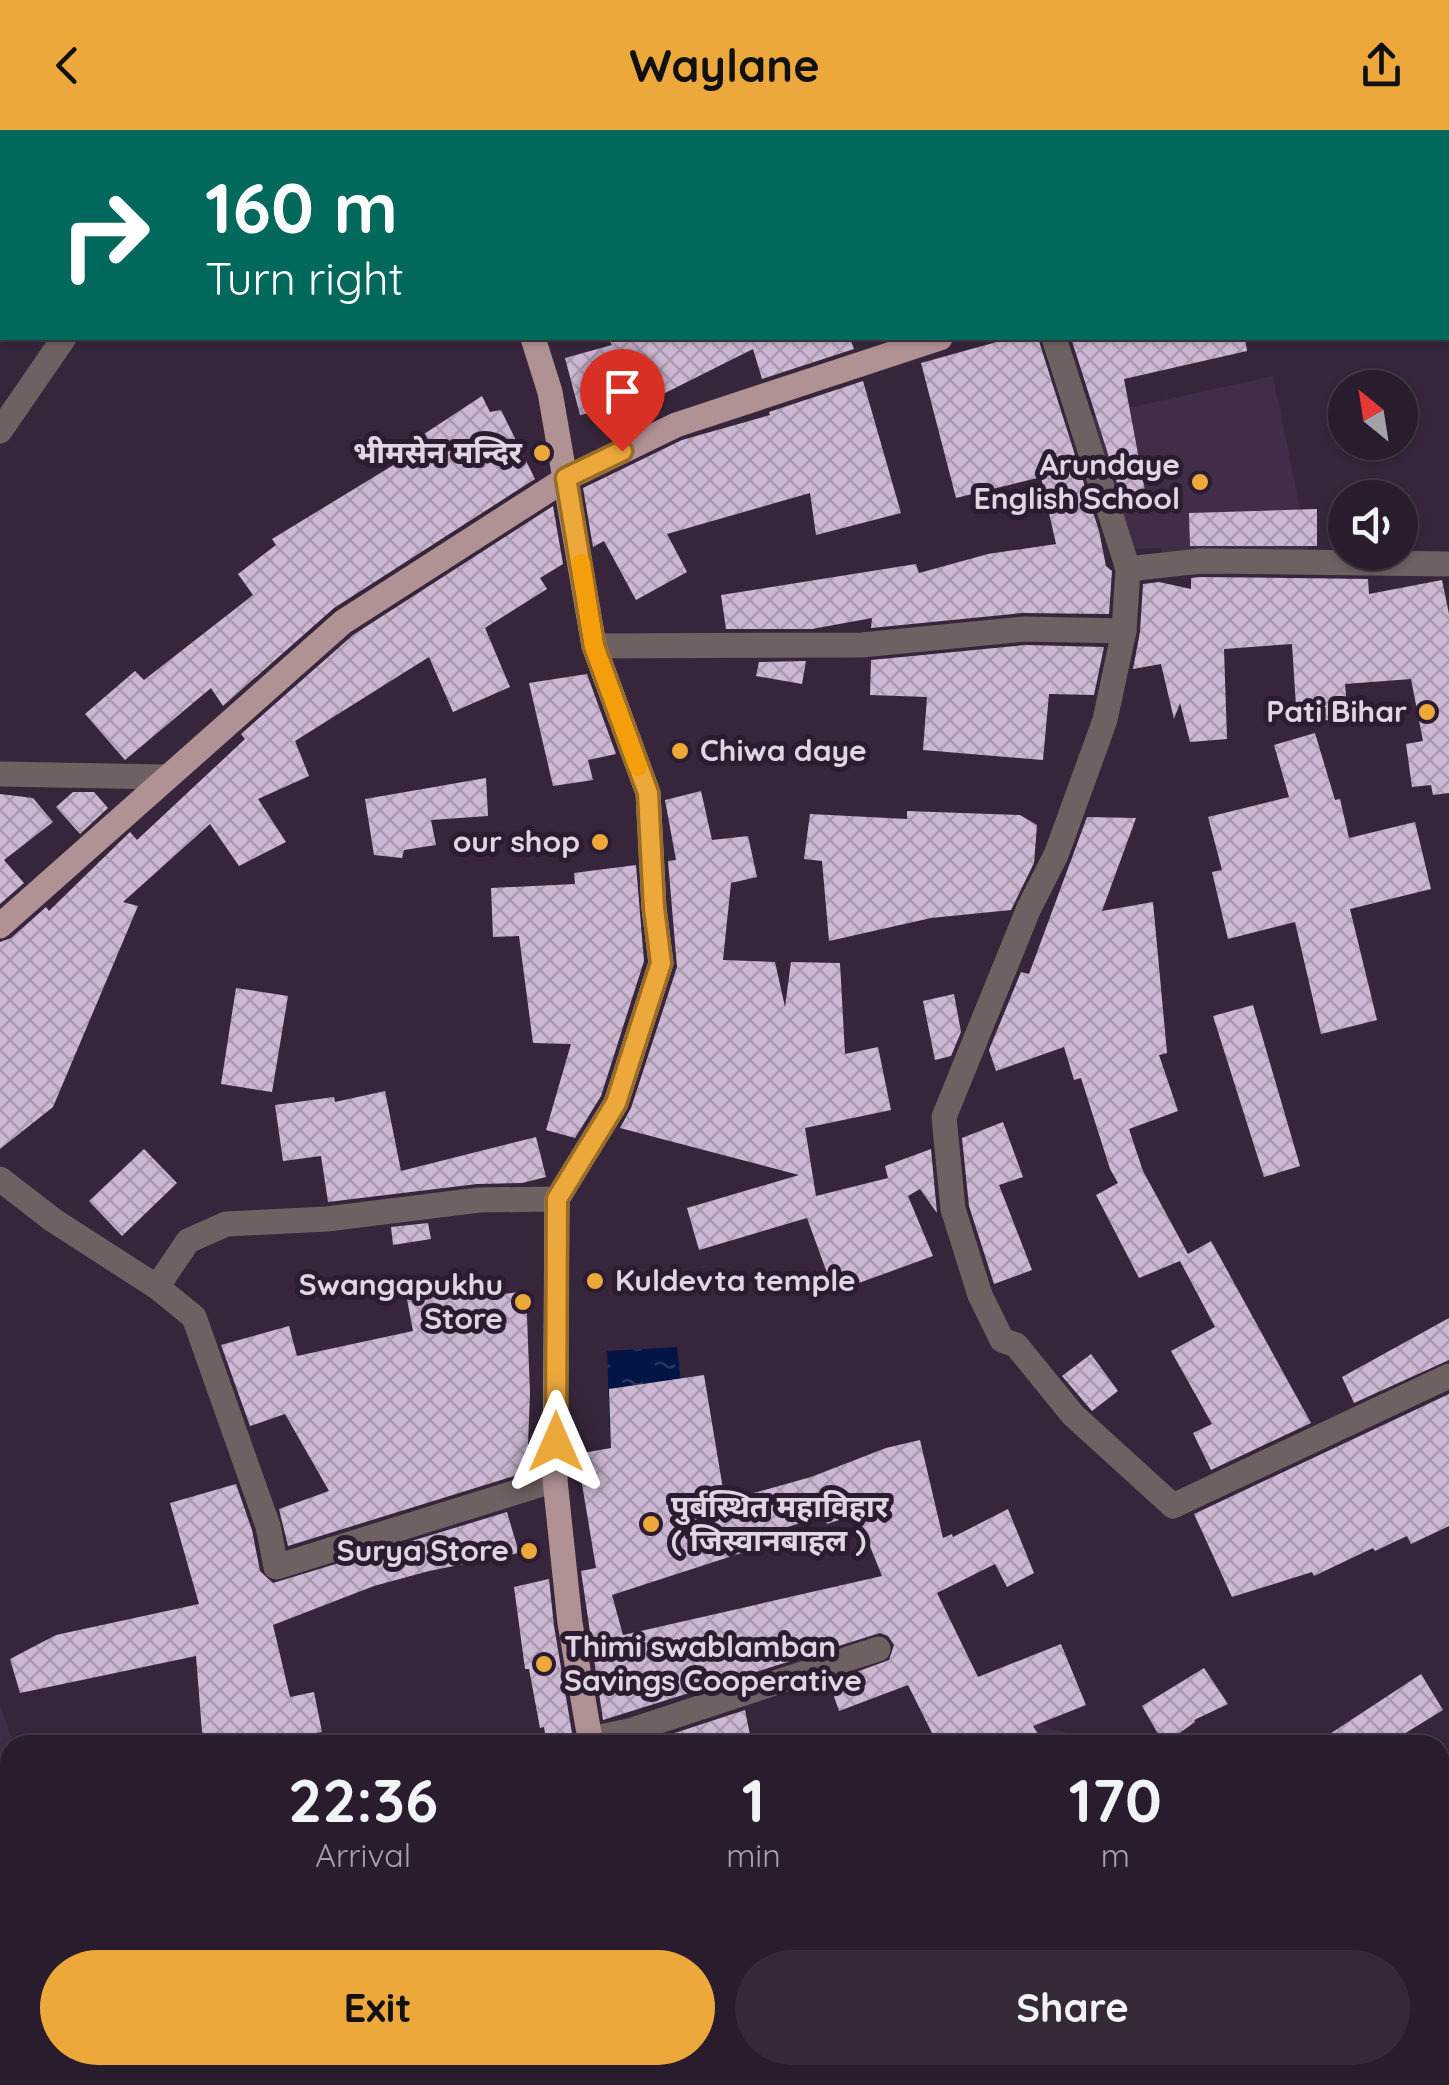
<!DOCTYPE html>
<meta charset="utf-8">
<style>
:root{--surface:#291c2c;--page:#352938;--text:#f1f3f6;--muted:#a5a1a9;--line:#453a48;--accent:#eda83b}
body{margin:0;font-family:Quicksand,"Noto Sans Devanagari",sans-serif;background:var(--page);color:var(--text);height:100vh;display:flex;flex-direction:column;font-size:38px;white-space:nowrap}
*{box-sizing:border-box;margin:0}
p{font-size:32px;color:var(--muted)}
.icon{flex:none;width:55px;height:55px;fill:none;stroke:currentColor;stroke-width:2;stroke-linecap:round;stroke-linejoin:round}
.map{position:relative;flex:1;overflow:hidden}
.details{position:absolute;left:0px;top:1605px;width:1450px;height:350px;display:flex;flex-direction:column;background:var(--surface);border-radius:30px 30px 0 0;box-shadow:0 2px 8px #0004,0 0 0 2px var(--line)}
.details>*{flex:none}
.top-card{position:absolute;left:0px;top:0px;width:1450px;height:210px;box-shadow:0 2px 8px #0004,0 0 0 2px var(--line);background:#00695c;color:#fff;overflow:hidden}
.needle{width:65px;rotate:330deg}
.tools{position:absolute;left:1328px;top:240px;display:grid;gap:20px}
.tools a{display:grid;place-items:center;width:90px;height:90px;border-radius:50%;background:var(--surface);box-shadow:0 2px 8px #0004,0 0 0 2px var(--line);font-size:50px}
.pin{position:absolute;display:grid;place-items:center;width:85px;height:85px;color:#fff;margin:-102px -42px;border-radius:50% 50% 50% 0;rotate:-45deg;box-shadow:0 0 10px #0007}
.pin .icon{rotate:45deg}
.me{position:absolute;width:110px;margin:-55px;rotate:0deg;stroke-linejoin:round;filter:drop-shadow(0 0 8px #0008)}
.turn{display:flex;align-items:center;gap:35px;height:210px;padding:0 40px;font-size:45px}
.turn .icon{width:130px;height:130px;stroke-width:2.5}
.turn b{display:block;font-size:70px;line-height:85px}
.eta{display:flex;justify-content:space-evenly;align-items:center;height:170px;text-align:center}
.eta b{font-size:60px;font-weight:700;line-height:70px}
.button{display:flex;gap:20px;margin-top:auto;padding:20px 40px}
.button a{flex:1;height:115px;border-radius:60px;background:var(--accent);color:#111;font-size:40px;font-weight:700;line-height:115px;text-align:center}
.button a+a{background:var(--page);color:var(--text)}
header{display:flex;justify-content:space-between;align-items:center;height:130px;padding:0 40px;background:var(--accent);color:#111;font-size:45px;font-weight:700}
.map>svg:first-child{display:block}
.built{fill:#422d48}
.water{fill:url(#water-ripples)}
.building{fill:url(#building-cross-hatch);fill-rule:evenodd}
.lines{fill:none;stroke-linecap:round;stroke-linejoin:round}
.minor{stroke:#6f6061;stroke-width:25}
.major{stroke:#b09194;stroke-width:25}
.route-casing{stroke:#9a6d26;stroke-width:25}
.route{stroke:#eda83b;stroke-width:18}
.slow{stroke:#f59e0b;stroke-width:18}
.poi-dot{fill:#eda83b;stroke:#2c1c31;stroke-width:4}
.labels{text-anchor:middle;stroke-width:10;stroke-linejoin:round;paint-order:stroke}
.poi-label{font-size:30px;font-weight:bold;fill:#e0d6e3;stroke:#2c1c31;text-anchor:end}
</style>
<header><svg class="icon" aria-label="back" viewBox="0 0 24 24"><path d="M15 5l-7 7 7 7"/></svg>Waylane<svg class="icon" aria-label="share" viewBox="0 0 24 24"><path d="M12 15V3M7 8l5-5 5 5M5 13v7h14v-7"/></svg></header>
<div class="map">
<svg width="1449" height="1955" viewBox="0 0 1449 1955">
<defs>
<pattern id="water-ripples" width="26" height="14" patternUnits="userSpaceOnUse" patternTransform="scale(2.5)"><rect width="26" height="14" fill="#031545"/><path d="M2 4q2-2 4 0t4 0M15 11q2-2 4 0t4 0" fill="none" stroke="#273660"/></pattern>
<pattern id="building-cross-hatch" width="8" height="8" patternUnits="userSpaceOnUse" patternTransform="scale(2.5)"><rect width="8" height="8" fill="#cdb8d3"/><path d="M0 0l8 8M0 8l8-8" fill="none" stroke="#aa9aaf"/></pattern>
</defs>
<rect width="100%" height="100%" fill="#37263b"/>
<!-- built -->
<g class="built">
<path d="M1273,246L1313,442L1167,446L1161,418L1122,419L1091,286Z"/>
<path d="M1020,1573L1046,1598L1089,1607L1106,1615H922Z"/>
<path d="M0,1576L14,1615H10V1717H0Z"/>
<path d="M813,1945H1046L1027,1955H816Z"/>
</g>
<!-- water -->
<path class="water" d="M677,1217L685,1287L610,1305L607,1221Z"/>
<!-- building -->
<g class="building">
<path d="M608,208H850L854,219L762,249L753,219L649,271L580,285L565,228L612,215Z"/>
<path d="M1011,208H1038L1099,401L1106,436L1112,441L1109,484L1022,483L871,498L872,488L812,499H726L721,465L916,434L919,443L988,424L1056,414L1041,347L956,368L921,233Z"/>
<path d="M1071,208H1245L1247,221L1124,249L1145,361L1121,365Z"/>
<path d="M863,251L901,383L816,405L810,363L667,404L687,442L636,470L604,411L593,417L583,358L682,310L770,285L769,282Z"/>
<path d="M482,266L490,282L501,280L535,349L334,478L223,576L211,558L125,630L85,584L135,541L144,550L253,465L238,444L276,415L272,409L428,314L415,310Z"/>
<path d="M553,376L563,434L540,448L547,459L485,498L510,557L453,582L429,527L295,611L309,646L258,669L286,712L239,736L210,694L123,772L138,776L53,977L0,1019V812L11,808L46,777L49,781L130,702L137,710L245,609L241,604L353,505Z"/>
<path d="M1317,379V416H1190L1189,383Z"/>
<path d="M1201,447L1368,449L1369,464L1442,450L1449,484V663L1433,665L1431,655L1412,657L1406,614L1423,611L1411,549L1345,554L1348,589L1297,592L1292,514L1224,519L1227,609L1190,612L1180,573L1174,589L1161,534L1133,539L1140,502L1143,454L1159,452L1191,459V448Z"/>
<path d="M1025,515L1104,517L1094,565L1049,564L1043,630L923,620L927,567L870,565L871,530Z"/>
<path d="M806,531L802,554L756,546L759,532Z"/>
<path d="M587,544L616,624L588,630L593,650L553,656L529,553Z"/>
<path d="M1315,603L1335,670L1340,669L1349,708L1415,692L1431,759L1350,779L1377,890L1321,904L1295,792L1228,809L1212,742L1222,740L1208,687L1289,667L1274,615Z"/>
<path d="M486,648L488,686L431,690L436,715L404,720L402,728L374,725L365,669Z"/>
<path d="M701,661L712,710L748,706L757,747L731,753L723,830L775,832L785,877L791,832L840,833L845,924L878,917L891,980L805,998L816,1066L888,1048L885,1036L931,1019L937,1083L920,1059L908,1066L933,1126L834,1162L807,1088L699,1120L687,1078L799,1045L620,998L631,978L677,837L668,731L676,730L665,670Z"/>
<path d="M73,662H94L108,678L80,704L56,677Z"/>
<path d="M0,664L33,668L53,692L4,730L24,753L0,774Z"/>
<path d="M907,681L1020,685L1037,695L1034,733L1011,780L931,788L829,811L822,731L804,729L810,684L907,689Z"/>
<path d="M1087,687L1136,688L1102,781L1153,772L1167,923L1159,925L1178,981L1129,999L1143,1041L1188,1124L1211,1111L1311,1293L1211,1340L1193,1303L1212,1294L1171,1221L1215,1197L1180,1131L1139,1148L1096,1065L1118,1053L1110,1039L1081,948L1074,950L1064,917L996,941L989,920L1021,842L1029,844Z"/>
<path d="M636,735L644,831L601,966L575,1008L546,1000L571,914L533,913L519,806L493,807L491,758L575,754L574,743Z"/>
<path d="M236,858L288,866L272,962L221,954Z"/>
<path d="M954,864L961,902L951,926L935,930L923,871Z"/>
<path d="M1253,875L1300,1036L1264,1047L1213,886Z"/>
<path d="M385,961L401,1041L536,1007L546,1047L522,1053L477,1054L328,1072L321,1026L283,1031L275,975L334,967L335,972Z"/>
<path d="M1003,992L1023,1047L999,1055L1032,1140L994,1154L969,1076L962,1008Z"/>
<path d="M144,1019L177,1053L122,1106L89,1071Z"/>
<path d="M428,1093L431,1109L393,1115L391,1097Z"/>
<path d="M464,1150L468,1169L526,1161L530,1263L527,1342L288,1416L279,1379L329,1361L285,1284L250,1296L221,1215L289,1196L297,1226L413,1201L406,1164Z"/>
<path d="M1449,1188V1230L1354,1273L1342,1247Z"/>
<path d="M1091,1224L1118,1261L1092,1281L1062,1246Z"/>
<path d="M704,1245L725,1371L811,1347L886,1318L920,1310L943,1408L952,1404L953,1407L1008,1379L1034,1443L1007,1457L995,1434L937,1463L978,1547L1061,1514L1086,1575L1033,1596L1045,1615H938L908,1555L839,1581L829,1552L889,1530L894,1515L888,1506L880,1503L603,1590L581,1441L596,1438L577,1324L611,1318L609,1259ZM857,1384L882,1446L623,1505L612,1465L760,1417L757,1406L824,1386L827,1394Z"/>
<path d="M1449,1264V1396L1411,1414L1407,1406L1375,1421L1373,1418L1314,1446L1312,1442L1232,1467L1194,1384Z"/>
<path d="M236,1354L252,1400L260,1441L273,1453L507,1382L519,1423L429,1441L374,1456L273,1495L290,1567L314,1562L322,1602L249,1615H203L196,1526L20,1563L10,1529L56,1505L199,1474L170,1373Z"/>
<path d="M549,1449L554,1496L574,1615H547L544,1597L540,1598L529,1539H525L514,1457Z"/>
<path d="M1204,1538L1228,1574L1194,1590L1195,1592L1164,1614L1142,1576Z"/>
<path d="M1421,1544L1443,1580L1386,1615H1313Z"/>
<path d="M745,1580L752,1615H638Z"/>
</g>
<g class="lines">
<!-- minor -->
<g class="minor">
<path d="M117,2L118,0"/>
<path d="M1054,208L1128,439L1124,501L1105,590L1056,725L1029,778L944,987L953,1079L980,1165L1002,1210L1016,1215L1073,1285L1173,1376L1449,1246"/>
<path d="M0,301L64,208"/>
<path d="M1128,439L1200,431L1449,434"/>
<path d="M594,516L862,515L1024,499L1124,501"/>
<path d="M0,644L167,647"/>
<path d="M0,1049L53,1090L157,1157L194,1187L268,1396L276,1437L555,1350"/>
<path d="M157,1157L188,1111L226,1094L327,1089L479,1070L557,1069"/>
<path d="M590,1609L629,1601L878,1519"/>
<path d="M0,1744L10,1745"/>
<path d="M1378,1945L1391,1955"/>
<path d="M192,1955L262,1945"/>
<path d="M1326,1955L1347,1945"/>
</g>
<!-- major -->
<g class="major">
<path d="M467,0V2"/>
<path d="M1448,40H1449"/>
<path d="M533,208L550,262L594,516L648,663L654,778L661,833L616,973L557,1069L555,1350L570,1493L591,1615"/>
<path d="M0,796L343,492L567,348L676,295L940,208"/>
<path d="M665,1945L669,1955"/>
</g>
</g>
<g class="lines">
<defs>
<path id="route" d="M556,1312L557,1069L616,973L661,833L654,778L648,663L594,516L566,348L622,321"/>
</defs>
<!-- route casing -->
<use href="#route" class="route-casing"/>
<!-- route -->
<use href="#route" class="route"/>
<!-- slow -->
<path class="slow" d="M581,433L594,516L638,637"/>
</g>
<!-- markers -->
<g class="poi-dot">
<circle cx="542" cy="323" r="10"/>
<circle cx="1200" cy="352" r="10"/>
<circle cx="1427" cy="582" r="10"/>
<circle cx="680" cy="621" r="10"/>
<circle cx="600" cy="712" r="10"/>
<circle cx="595" cy="1151" r="10"/>
<circle cx="523" cy="1172" r="10"/>
<circle cx="651" cy="1394" r="10"/>
<circle cx="529" cy="1421" r="10"/>
<circle cx="544" cy="1534" r="10"/>
</g>
<g class="labels">
<!-- poi labels -->
<g class="poi-label">
<text x="522" y="333">भीमसेन मन्दिर</text>
<text x="1180" y="345">Arundaye<tspan x="1180" dy="34">English School</tspan></text>
<text x="1407" y="592">Pati Bihar</text>
<text x="700" y="631" text-anchor="start">Chiwa daye</text>
<text x="580" y="722">our shop</text>
<text x="615" y="1161" text-anchor="start">Kuldevta temple</text>
<text x="503" y="1165">Swangapukhu<tspan x="503" dy="34">Store</tspan></text>
<text x="671" y="1387" text-anchor="start">पुर्बस्थित महाविहार<tspan x="671" dy="34">( जिस्वानबाहल )</tspan></text>
<text x="509" y="1431">Surya Store</text>
<text x="564" y="1527" text-anchor="start">Thimi swablamban<tspan x="564" dy="34">Savings Cooperative</tspan></text>
</g>
</g>
</svg>
<div class="tools">
<a><svg class="needle" viewBox="-14 -14 28 28"><path d="M0-13l5 13h-10z" fill="#e53935"/><path d="M0 13l5-13h-10z" fill="#a5a1a9"/></svg></a>
<a><svg class="icon" aria-label="sound" viewBox="0 0 24 24"><path d="M4 9h4l5-4v14l-5-4H4zM17 9q2 3 0 6"/></svg></a>
</div>
<div class="pin" style="left:622px;top:321px;background:#d93025"><svg class="icon" aria-label="arrive" viewBox="0 0 24 24"><path d="M6 21V4h12l-3 4 3 4H6"/></svg></div>
<svg class="me" style="left:556px;top:1312px" viewBox="-20 -20 40 40"><path d="M0-17L14 15 0 8-14 15z" fill="#eda83b" stroke="#fff" stroke-width="4"/></svg>
<div class="top-card">
<div class="turn"><svg class="icon" aria-label="right" viewBox="0 0 24 24"><path d="M7 20v-9h11M14 6l5 5-5 5"/></svg><div><b>160 m</b>Turn right</div></div>
</div>
<section class="details">
<div class="eta">
<div><b>22:36</b><p>Arrival</p></div>
<div><b>1</b><p>min</p></div>
<div><b>170</b><p>m</p></div>
</div>
<div class="button"><a>Exit</a><a>Share</a></div>
</section>
</div>
